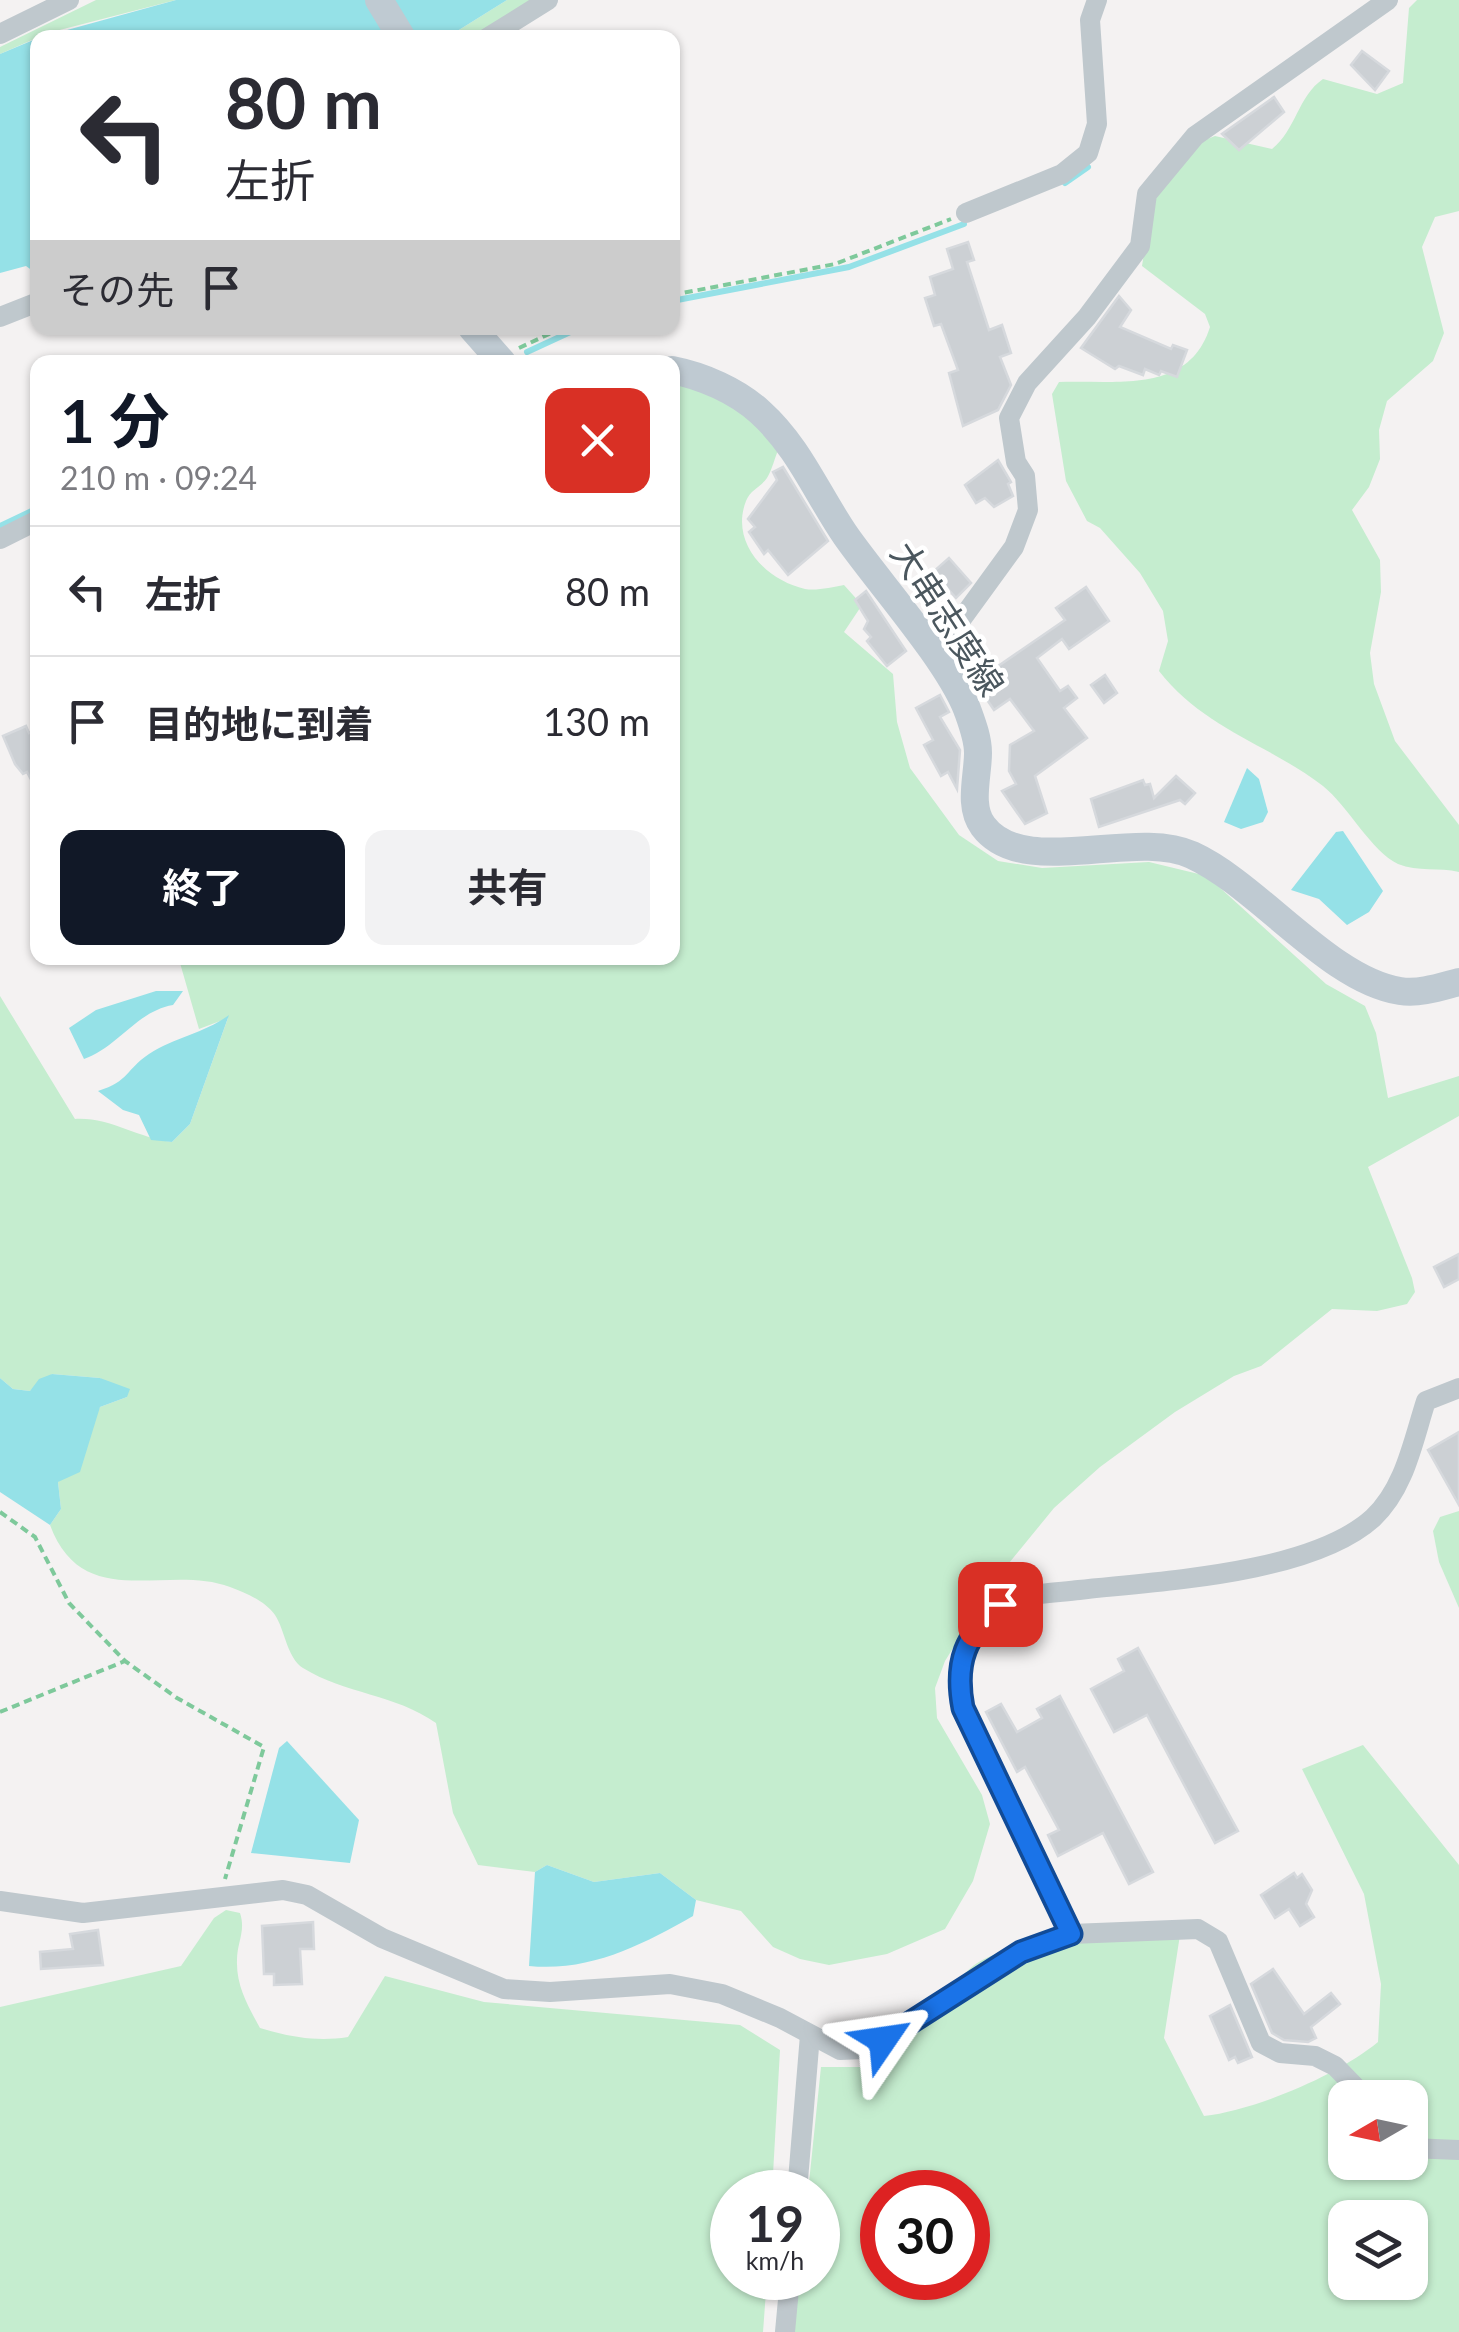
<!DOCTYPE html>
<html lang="ja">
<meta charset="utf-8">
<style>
:root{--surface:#fff;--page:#f2f2f3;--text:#2b2b33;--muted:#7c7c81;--line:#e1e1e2;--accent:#111827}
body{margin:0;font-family:Lato,"Noto Sans JP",sans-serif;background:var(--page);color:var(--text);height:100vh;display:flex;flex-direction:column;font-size:38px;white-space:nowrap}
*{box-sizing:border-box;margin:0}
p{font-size:32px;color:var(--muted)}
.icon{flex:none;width:55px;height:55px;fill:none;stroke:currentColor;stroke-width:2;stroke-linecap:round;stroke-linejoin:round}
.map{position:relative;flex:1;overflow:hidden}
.side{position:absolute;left:30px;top:355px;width:650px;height:610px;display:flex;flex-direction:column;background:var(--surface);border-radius:20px;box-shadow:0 2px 8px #0004}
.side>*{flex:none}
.guide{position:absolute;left:30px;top:30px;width:650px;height:305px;border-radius:20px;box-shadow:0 2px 8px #0004;background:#fff;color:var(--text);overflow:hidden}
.needle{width:65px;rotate:261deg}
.controls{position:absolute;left:1328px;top:2080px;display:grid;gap:20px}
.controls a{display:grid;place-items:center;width:100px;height:100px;border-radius:20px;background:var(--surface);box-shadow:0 2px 8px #0004;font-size:50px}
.speed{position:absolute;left:710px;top:2170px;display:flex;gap:20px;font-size:50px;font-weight:700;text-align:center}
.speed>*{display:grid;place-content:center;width:130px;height:130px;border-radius:50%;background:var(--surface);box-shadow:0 2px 8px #0004;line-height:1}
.speed small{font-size:25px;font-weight:400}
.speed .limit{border:15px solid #d22;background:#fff;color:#111}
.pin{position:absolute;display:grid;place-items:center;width:85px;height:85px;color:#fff;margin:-42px;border-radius:20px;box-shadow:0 5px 15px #0006}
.me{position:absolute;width:110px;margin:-55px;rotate:58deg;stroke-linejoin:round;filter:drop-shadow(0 0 8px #0008)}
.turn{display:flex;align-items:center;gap:35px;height:210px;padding:0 30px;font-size:45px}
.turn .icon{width:130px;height:130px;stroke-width:2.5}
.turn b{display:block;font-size:70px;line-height:85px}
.then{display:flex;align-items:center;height:95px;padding:0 30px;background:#0003;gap:20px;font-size:38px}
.round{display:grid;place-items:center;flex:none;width:105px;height:105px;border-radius:20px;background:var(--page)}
.summary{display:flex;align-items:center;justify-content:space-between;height:170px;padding:0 30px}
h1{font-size:60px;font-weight:700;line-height:75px;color:var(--accent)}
.primary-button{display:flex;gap:20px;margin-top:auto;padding:20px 30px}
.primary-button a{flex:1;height:115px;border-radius:20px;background:var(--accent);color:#fff;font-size:40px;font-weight:700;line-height:115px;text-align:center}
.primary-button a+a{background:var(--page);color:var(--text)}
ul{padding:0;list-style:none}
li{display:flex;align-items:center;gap:30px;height:130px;padding:0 30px;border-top:2px solid var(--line)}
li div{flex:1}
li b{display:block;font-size:38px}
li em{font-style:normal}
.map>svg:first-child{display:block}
.green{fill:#c5edcf;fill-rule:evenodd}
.water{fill:#95e1e7}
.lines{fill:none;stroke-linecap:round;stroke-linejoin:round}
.stream{stroke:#95e1e7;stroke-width:6}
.building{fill:#ccd0d4;stroke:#d6d9dd;stroke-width:2.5}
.path{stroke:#7ec99b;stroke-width:4;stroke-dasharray:8 5;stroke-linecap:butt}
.street{stroke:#bfc8cd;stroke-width:20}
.secondary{stroke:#bfcad2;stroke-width:28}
.route-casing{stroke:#114b97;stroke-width:25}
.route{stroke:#1a73e8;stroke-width:18}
.labels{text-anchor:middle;stroke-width:9;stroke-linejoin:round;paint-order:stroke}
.street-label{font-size:35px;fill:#4b575e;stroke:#fff}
</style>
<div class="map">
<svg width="1459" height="2332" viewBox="0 0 1459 2332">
<rect width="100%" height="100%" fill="#f4f2f2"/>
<!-- green -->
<g class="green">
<path d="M96,0H176L48,33L0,54V47Z"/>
<path d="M507,0H537L476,37L446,38Z"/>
<path d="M1417,0H1459V211L1435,217L1422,247L1444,333L1433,361L1387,401L1379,430L1380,459L1369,487L1352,510L1380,560L1381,592L1370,653L1374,684L1395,741L1459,825V872C1439,867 1418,872 1398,864C1372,852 1347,805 1323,786C1268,744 1203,728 1159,671L1168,641L1163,611L1140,573L1100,528L1087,521L1066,481L1052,394L1059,382C1118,380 1189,394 1210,327L1205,314L1142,266L1155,184L1202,141L1215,136L1272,149C1296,130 1298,96 1323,79L1377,94L1403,83L1409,8Z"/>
<path d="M672,374L721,389L779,448C775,457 772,470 767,478C761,487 751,489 746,501C730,542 765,580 805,589C817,591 832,587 844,585L862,605L844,632L893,674L897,722L910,768L959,835L998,861L1042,868L1149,862L1207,876L1326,984L1365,1006L1376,1033L1388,1098L1459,1076V1116L1368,1167L1412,1278L1415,1292L1407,1304L1377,1311L1332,1309L1261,1366L1234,1376L1175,1412L1100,1467L1054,1508L996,1579L945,1661L935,1688L937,1718L982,1795L990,1824L973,1881L945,1929L887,1954L829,1965L800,1959L773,1947L741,1911L696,1900L660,1873L594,1882L547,1865L535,1872L478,1865L453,1813L436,1723C395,1694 345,1694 303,1668C287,1658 285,1630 275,1615C265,1601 246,1593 230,1587C167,1563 83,1614 50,1525L61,1509L58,1482L100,1407L127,1397L100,1378L52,1374L30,1391L13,1389L0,1378V996L75,1119C110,1117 137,1138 172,1142L190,1124L228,1018L199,1029L180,963L182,958H672Z"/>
<path d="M1459,1511V1608L1439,1562L1433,1531L1440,1517Z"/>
<path d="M1363,1745L1459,1865V2332H793L798,2278H818V2192H808L821,2067H878C909,2034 939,1995 973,1966C1003,1941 1141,1920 1182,1922L1164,2038L1204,2116C1256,2110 1338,2075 1378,2042L1381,1984L1364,1894L1302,1769ZM1345,2098H1410V2162H1345ZM882,2192H968V2278H882ZM1345,2218H1410V2282H1345Z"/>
<path d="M226,1910L240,1913C246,1931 237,1942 237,1960C236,1986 248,2006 260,2028C290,2037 317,2042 348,2037L385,1976L484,2002L740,2025L780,2050L772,2192H732V2278H767L763,2332H0V2007L181,1966L214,1918Z"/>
</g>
<!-- water -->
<g class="water">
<path d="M176,0H507L446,38H38Z"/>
<path d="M38,38L37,274L26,266L0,273V54Z"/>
<path d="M1247,768L1259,779L1268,812L1263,822L1241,829L1224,822Z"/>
<path d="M1343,831L1383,891L1369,912L1347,925L1319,899L1291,890L1336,832Z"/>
<path d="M156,991H183L173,1005C137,1011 118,1047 84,1059L69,1028L96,1010Z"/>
<path d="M229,1015L190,1124L172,1142L151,1140L139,1115L123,1110L98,1091C130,1081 125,1070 149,1054C175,1037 205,1033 229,1015Z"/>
<path d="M52,1374L100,1378L130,1389L127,1397L100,1407L80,1472L58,1482L61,1509L50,1525L0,1492V1378L13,1389L30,1391L39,1379Z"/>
<path d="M287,1741L359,1820L350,1863L251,1853L279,1748Z"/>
<path d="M547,1865L594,1882L660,1873L696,1900L693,1916C642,1945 590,1972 529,1966L535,1872Z"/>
</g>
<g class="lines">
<!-- stream -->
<g class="stream">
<path d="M1065,183L1088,167"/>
<path d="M672,301L849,267L964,224"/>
<path d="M527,352L579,328"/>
<path d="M0,526L38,508"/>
</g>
</g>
<!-- building -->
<g class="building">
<path d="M1362,51L1389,71L1375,90L1351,65Z"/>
<path d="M1274,97L1284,112L1239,150L1222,134Z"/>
<path d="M968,242L974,260L967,262L989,330L1002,325L1011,353L1000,357L1011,385L998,410L963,426L949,373L958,370L941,324L934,326L925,298L935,295L930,277L953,269L947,249Z"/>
<path d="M1119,296L1131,310L1120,327L1171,349L1173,345L1187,350L1177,377L1161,371L1159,375L1145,369L1143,375L1119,366L1115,369L1081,348Z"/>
<path d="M998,460L1011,482L1008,484L1013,496L994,507L985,498L976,503L965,485Z"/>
<path d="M783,467L828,541L788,575L768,550L764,554L749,532L755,527L748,519L777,480L773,472Z"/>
<path d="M949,558L971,583L956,598L933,572Z"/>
<path d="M1086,587L1109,621L1069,649L1062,639L1037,658L1060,691L1068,686L1077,698L1064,708L1087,738L1035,776L1047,813L1025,824L1002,791L1016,784L1009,771L1010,745L1034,731L1010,699L994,710L975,682L1065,620L1056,608Z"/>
<path d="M866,591L906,651L887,666L867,641L871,637L864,629L868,621L855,600Z"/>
<path d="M1105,675L1117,693L1104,703L1091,685Z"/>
<path d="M940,695L949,712L940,717L960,750L957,789L948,772L941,776L924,745L933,740L916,708Z"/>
<path d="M26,726L29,733L38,729V793L27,772L23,774L15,764L3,736Z"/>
<path d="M1176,776L1195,793L1185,804L1180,800L1099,827L1091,799L1143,780L1145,785L1150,784L1154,798Z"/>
<path d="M1459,1254V1279L1444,1287L1434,1267Z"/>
<path d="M1459,1432V1505L1428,1450Z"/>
<path d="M1138,1648L1238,1831L1215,1843L1147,1715L1114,1732L1091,1689L1124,1671L1118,1659Z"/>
<path d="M1060,1696L1153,1872L1129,1884L1103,1833L1058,1856L1048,1835L1059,1830L1025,1767L1017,1772L986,1712L1001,1704L1017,1732L1042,1718L1037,1709Z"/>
<path d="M1294,1873L1297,1878L1302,1874L1312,1890L1306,1904L1314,1917L1300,1926L1289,1909L1275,1918L1261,1895Z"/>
<path d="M313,1922L314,1949H300L302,1984L274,1985V1974H264L262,1926Z"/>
<path d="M98,1930L103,1965L41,1969L40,1952L73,1949L70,1934Z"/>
<path d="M1273,1969L1304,2014L1331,1993L1340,2004L1311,2027L1316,2038L1308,2042L1284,2040L1272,2033L1251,1984Z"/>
<path d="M1230,2005L1252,2057L1238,2063L1235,2057L1229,2060L1210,2016Z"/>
</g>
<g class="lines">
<!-- path -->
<g class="path">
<path d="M672,295L835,264L951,219"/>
<path d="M519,348L562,328"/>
<path d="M0,1512L35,1537L69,1603L125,1661L177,1698L264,1747L225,1879"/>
<path d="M0,1712L125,1661"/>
</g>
<!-- street -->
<g class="street">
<path d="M0,34L69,0"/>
<path d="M487,38L548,0"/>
<path d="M966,213L1062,174L1088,153L1097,124L1090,20L1097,0"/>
<path d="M0,317L38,302"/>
<path d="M0,539L38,520"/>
<path d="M934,657L1014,547L1028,510L1025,476L1016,462L1009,418L1027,383L1087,317L1140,246L1147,194L1195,136L1388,0"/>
<path d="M0,1901L83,1913L283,1890L307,1895L382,1938L504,1989L550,1992L670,1984L722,1994L780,2018L840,2050L863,2049L883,2039L1021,1952L1071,1934L1198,1929L1218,1941L1261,2043L1280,2053L1315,2056L1335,2066L1366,2098"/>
<path d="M1071,1934L963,1708C955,1668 961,1632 997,1607C1017,1593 1055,1593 1079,1590C1160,1581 1311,1574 1373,1518C1405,1488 1413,1441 1426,1401L1459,1388"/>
<path d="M1410,2148L1459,2150"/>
<path d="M797,2192L810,2035"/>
<path d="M785,2332L790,2278"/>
</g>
<!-- secondary -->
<g class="secondary">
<path d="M379,0L402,38"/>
<path d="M472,328L502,362"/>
<path d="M672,370C703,376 737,391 760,412C799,447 817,494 846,536C879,583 947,659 967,709C972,723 978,738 978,753C978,776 968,806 983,826C1023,880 1134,828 1192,855C1258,885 1329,980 1400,991C1420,994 1440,987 1459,982"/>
</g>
</g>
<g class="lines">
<defs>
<path id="route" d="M883,2040L1021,1952L1071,1934L963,1708C954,1661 966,1636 1000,1604"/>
</defs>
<!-- route casing -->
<use href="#route" class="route-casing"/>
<!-- route -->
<use href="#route" class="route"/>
</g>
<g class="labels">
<!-- street labels -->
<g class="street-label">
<text transform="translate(947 619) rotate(57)" y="12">大串志度線</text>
</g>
</g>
</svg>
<div class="controls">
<a><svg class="needle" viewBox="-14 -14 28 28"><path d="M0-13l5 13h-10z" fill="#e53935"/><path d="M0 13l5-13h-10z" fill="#7c7c81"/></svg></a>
<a><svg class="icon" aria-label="layers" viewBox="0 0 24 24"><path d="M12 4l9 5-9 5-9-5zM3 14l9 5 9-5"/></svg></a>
</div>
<div class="speed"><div>19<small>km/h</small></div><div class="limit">30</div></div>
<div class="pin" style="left:1000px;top:1604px;background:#d93025"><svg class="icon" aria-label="arrive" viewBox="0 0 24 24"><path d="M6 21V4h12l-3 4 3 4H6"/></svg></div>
<svg class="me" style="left:883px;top:2040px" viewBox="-20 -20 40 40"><path d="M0-17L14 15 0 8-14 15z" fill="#1a73e8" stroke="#fff" stroke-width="4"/></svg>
<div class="guide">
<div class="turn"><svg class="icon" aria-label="left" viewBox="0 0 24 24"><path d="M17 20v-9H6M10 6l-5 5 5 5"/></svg><div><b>80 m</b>左折</div></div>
<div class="then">その先<svg class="icon" aria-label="arrive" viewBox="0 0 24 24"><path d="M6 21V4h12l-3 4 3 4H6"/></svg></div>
</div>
<section class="side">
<div class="summary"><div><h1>1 分</h1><p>210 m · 09:24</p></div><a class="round" style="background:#d93025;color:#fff"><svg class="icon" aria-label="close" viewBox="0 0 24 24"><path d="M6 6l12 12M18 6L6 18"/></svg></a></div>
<ul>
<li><svg class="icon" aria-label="left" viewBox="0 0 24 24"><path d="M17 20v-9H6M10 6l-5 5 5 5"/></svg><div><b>左折</b></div><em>80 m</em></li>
<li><svg class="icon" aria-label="arrive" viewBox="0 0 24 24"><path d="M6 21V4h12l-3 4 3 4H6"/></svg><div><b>目的地に到着</b></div><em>130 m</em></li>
</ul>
<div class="primary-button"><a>終了</a><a>共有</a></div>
</section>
</div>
